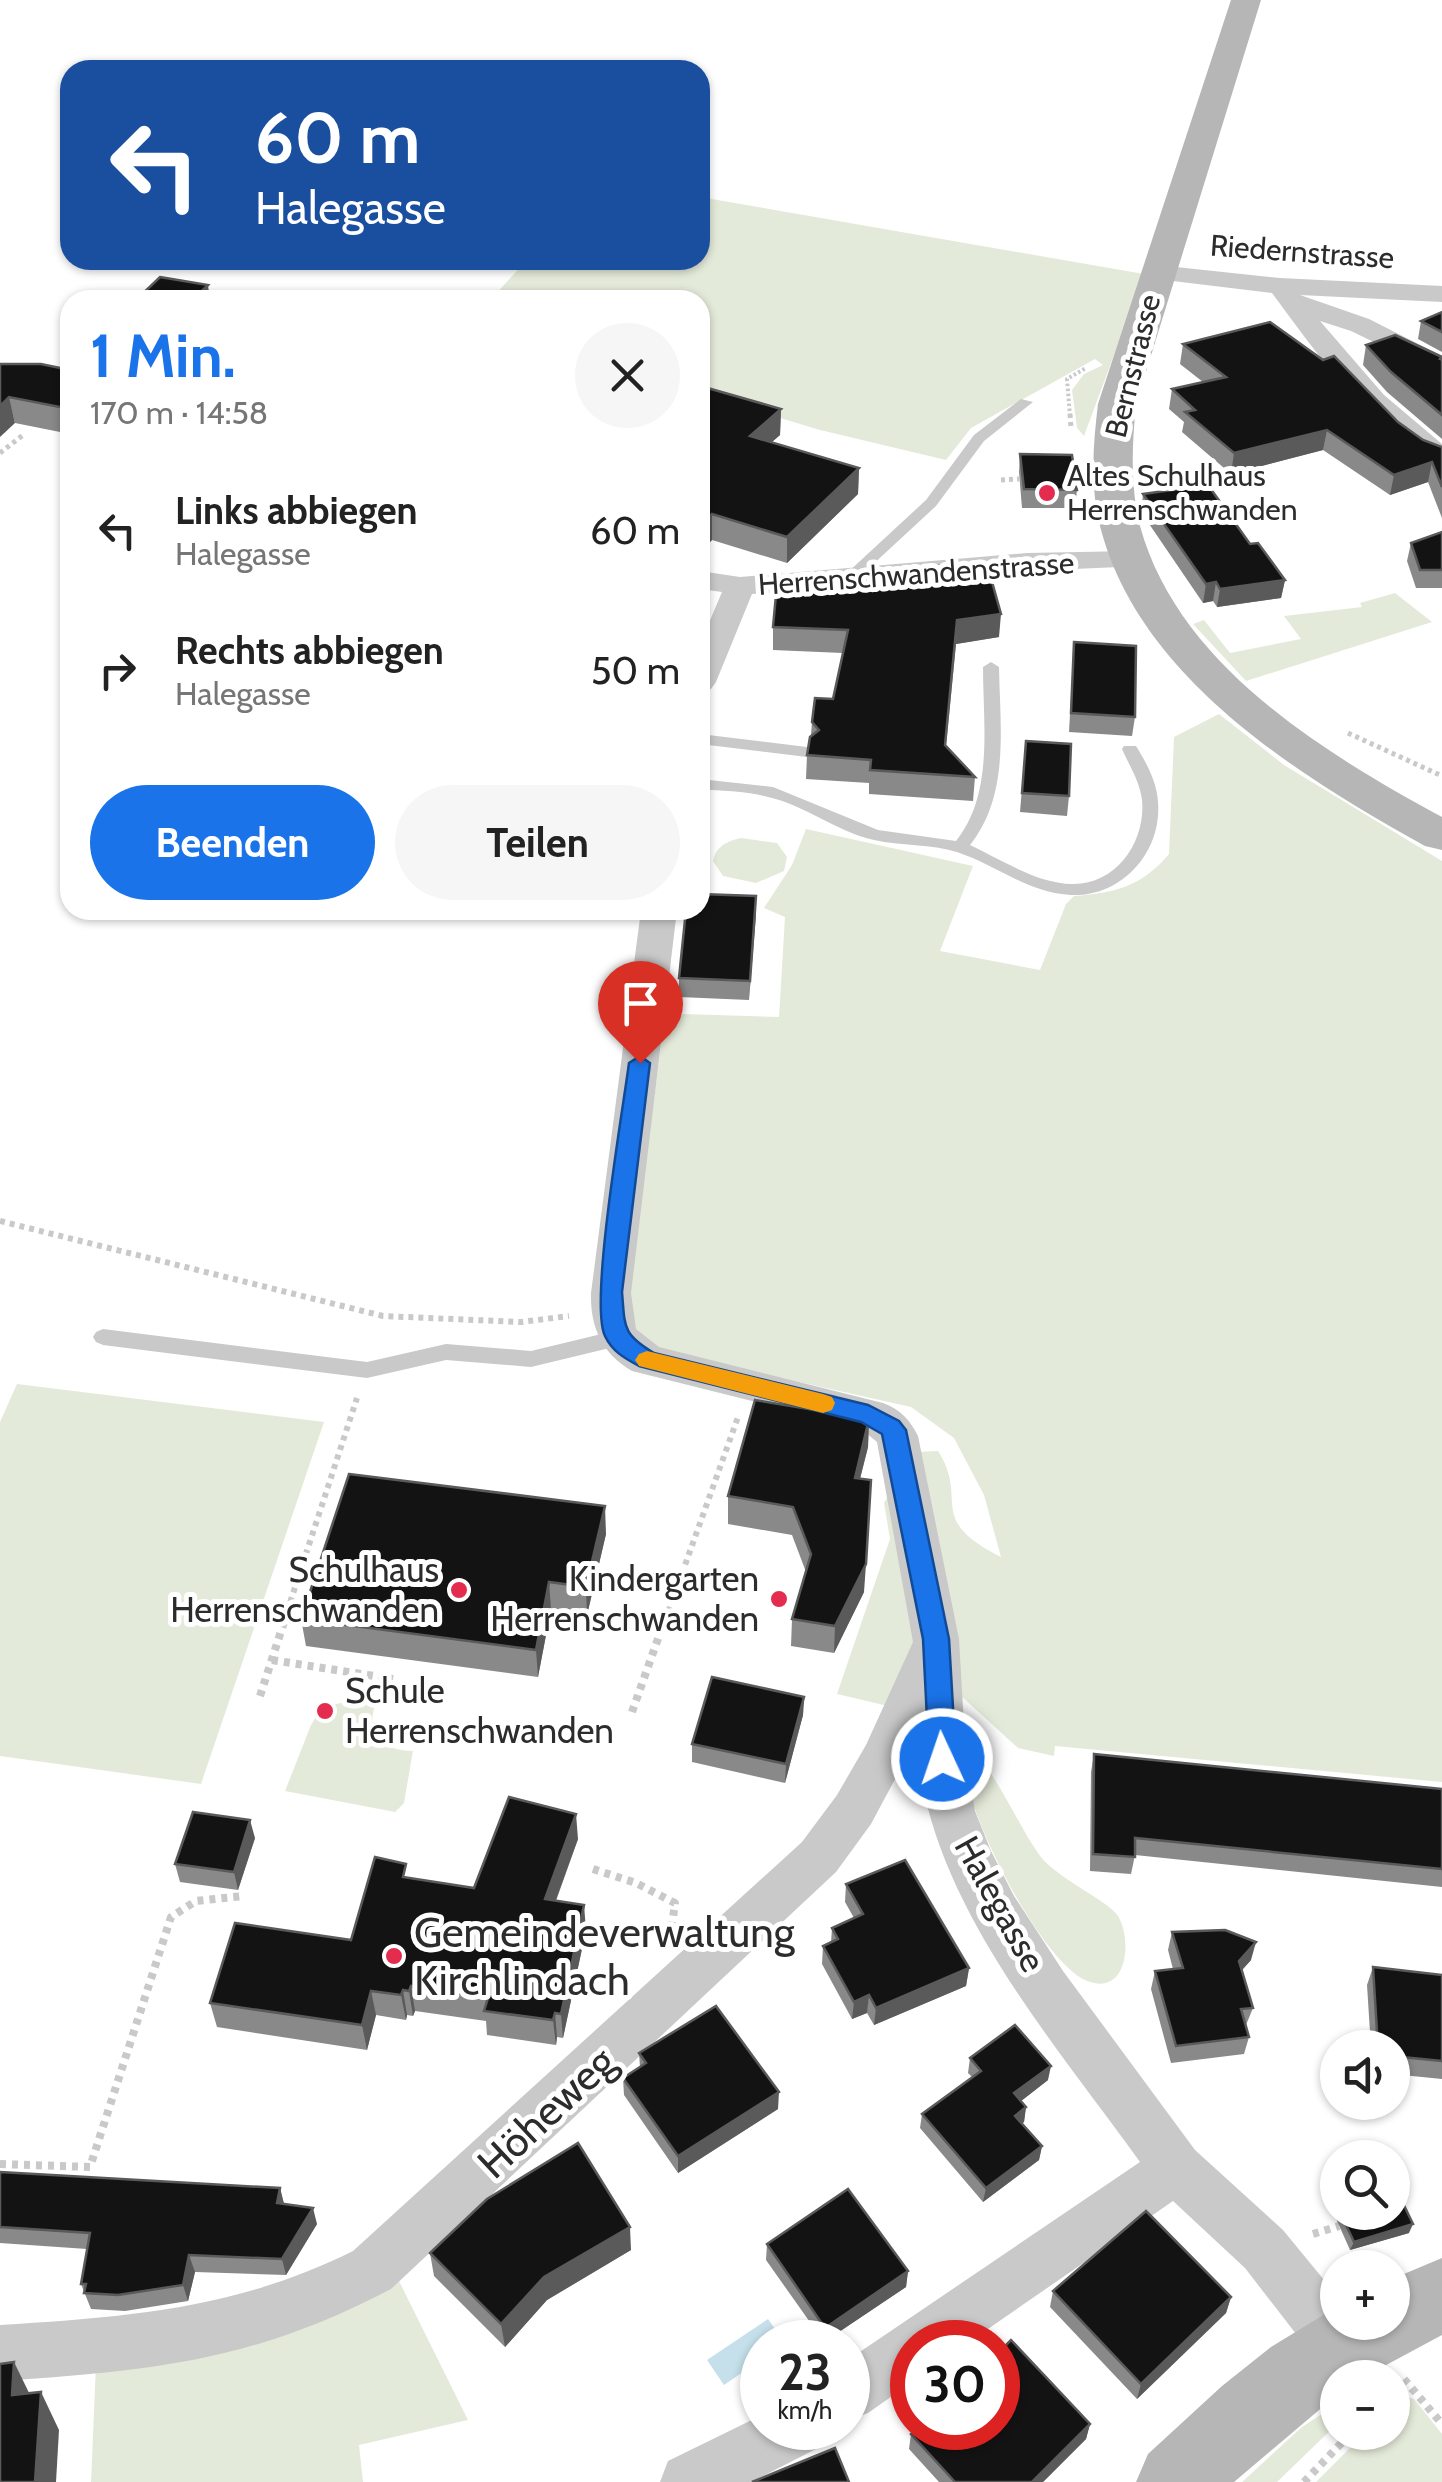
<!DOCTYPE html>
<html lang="de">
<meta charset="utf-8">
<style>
:root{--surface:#fff;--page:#f6f6f6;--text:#222;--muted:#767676;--accent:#1a73e8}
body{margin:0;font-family:Cabin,sans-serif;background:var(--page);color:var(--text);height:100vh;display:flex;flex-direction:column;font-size:38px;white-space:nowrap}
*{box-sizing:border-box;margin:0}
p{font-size:32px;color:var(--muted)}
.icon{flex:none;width:55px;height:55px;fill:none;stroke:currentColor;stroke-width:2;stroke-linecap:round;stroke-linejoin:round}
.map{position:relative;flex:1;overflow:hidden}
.drawer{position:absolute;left:60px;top:290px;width:650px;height:630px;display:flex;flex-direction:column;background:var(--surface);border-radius:30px;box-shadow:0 2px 8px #0004}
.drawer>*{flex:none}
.banner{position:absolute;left:60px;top:60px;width:650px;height:210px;border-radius:30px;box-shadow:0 2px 8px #0004;background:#1a4fa0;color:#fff;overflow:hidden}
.tools{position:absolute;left:1320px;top:2030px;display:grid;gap:20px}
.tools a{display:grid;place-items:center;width:90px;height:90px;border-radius:50%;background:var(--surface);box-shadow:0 2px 8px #0004;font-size:50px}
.speed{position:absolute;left:740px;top:2320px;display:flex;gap:20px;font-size:50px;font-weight:700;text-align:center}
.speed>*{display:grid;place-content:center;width:130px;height:130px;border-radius:50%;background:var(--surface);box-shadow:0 2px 8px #0004;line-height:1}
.speed small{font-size:25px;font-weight:400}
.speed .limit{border:15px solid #d22;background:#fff;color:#111}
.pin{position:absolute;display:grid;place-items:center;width:85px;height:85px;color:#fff;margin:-102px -42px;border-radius:50% 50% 50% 0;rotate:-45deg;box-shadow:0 0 10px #0007}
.pin .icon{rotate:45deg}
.me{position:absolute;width:110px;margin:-55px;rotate:357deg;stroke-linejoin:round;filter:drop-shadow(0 0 8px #0008)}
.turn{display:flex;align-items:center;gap:35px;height:210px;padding:0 30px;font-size:45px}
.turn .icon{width:130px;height:130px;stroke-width:2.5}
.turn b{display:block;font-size:70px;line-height:85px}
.round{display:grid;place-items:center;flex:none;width:105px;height:105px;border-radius:52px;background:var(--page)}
.headline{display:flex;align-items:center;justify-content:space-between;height:170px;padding:0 30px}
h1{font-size:60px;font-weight:800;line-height:75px;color:var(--accent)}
.primary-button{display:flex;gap:20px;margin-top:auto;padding:20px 30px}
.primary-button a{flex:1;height:115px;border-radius:60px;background:var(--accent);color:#fff;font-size:40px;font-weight:800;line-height:115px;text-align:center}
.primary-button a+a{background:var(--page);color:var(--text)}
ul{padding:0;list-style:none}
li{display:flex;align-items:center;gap:30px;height:140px;padding:0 30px}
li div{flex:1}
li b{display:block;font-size:38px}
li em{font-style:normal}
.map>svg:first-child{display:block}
.green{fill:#e4ead9}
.water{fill:#c5e0ea}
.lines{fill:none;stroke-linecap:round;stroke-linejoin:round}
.path-far3{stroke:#c9c9c9;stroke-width:4;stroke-dasharray:2.5 2.5;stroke-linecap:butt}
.path-far2{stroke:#c9c9c9;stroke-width:5;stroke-dasharray:4 4;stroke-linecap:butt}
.path-far1{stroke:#c9c9c9;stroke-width:6;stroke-dasharray:5 5;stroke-linecap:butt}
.path{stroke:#c9c9c9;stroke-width:8;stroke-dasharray:6 6;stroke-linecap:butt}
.lane{fill:#c9c9c9;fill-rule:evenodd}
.street{fill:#c9c9c9;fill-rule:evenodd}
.secondary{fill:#b6b6b6;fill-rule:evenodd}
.wall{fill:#898989}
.shaded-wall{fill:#5a5a5a}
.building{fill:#131313;stroke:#5a5a5a;stroke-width:2.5}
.route{fill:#1a73e8;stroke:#114b97;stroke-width:2.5}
.slow{fill:#f59e0b}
.poi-dot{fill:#e42c4e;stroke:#fff;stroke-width:4}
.labels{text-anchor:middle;stroke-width:10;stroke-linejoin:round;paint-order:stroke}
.far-street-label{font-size:30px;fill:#2c2c2c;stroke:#fff}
.far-poi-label{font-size:30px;fill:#2c2c2c;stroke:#fff;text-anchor:start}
.poi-label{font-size:35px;fill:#2c2c2c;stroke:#fff;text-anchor:end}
.street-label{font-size:35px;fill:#2c2c2c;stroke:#fff}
.near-poi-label{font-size:42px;fill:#2c2c2c;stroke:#fff;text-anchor:start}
.near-street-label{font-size:42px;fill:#2c2c2c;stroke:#fff}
</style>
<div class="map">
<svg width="1442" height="2482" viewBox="0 0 1442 2482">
<rect width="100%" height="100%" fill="#fff"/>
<!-- green -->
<g class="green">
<path d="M700,197L1144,274L1084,436L1077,428L1072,390L1084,374L1103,365L1095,359L971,428L946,460L820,430L700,394V300H490L527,260H700Z"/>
<path d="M1395,593L1432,622L1246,681L1193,624L1204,620L1230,653L1301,639L1284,616L1362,607L1360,603Z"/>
<path d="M1219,714L1284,765L1442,861V1782L1055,1746L1054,1756L1018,1748L961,1696L888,1706L837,1694L890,1539L884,1503L915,1452L938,1451C970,1501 924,1518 1001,1557L984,1495L954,1438L911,1407L656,1350L638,1339L626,1311L663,1031L683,1014L779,1017L785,917L764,908L792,865L806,829L973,866L940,951L1040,970L1066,904L1074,896C1115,893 1141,887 1169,854L1174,737Z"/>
<path d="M741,838L777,843L787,857L784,871L756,883L723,876L713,861C716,846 727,841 741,838Z"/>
<path d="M17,1384L324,1422L201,1784L0,1756V1422Z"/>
<path d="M379,1695C364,1729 374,1750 413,1751L404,1803L395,1812L285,1791L311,1725L322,1707Z"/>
<path d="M970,1749C994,1767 1020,1830 1041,1857C1057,1878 1110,1902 1118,1916C1133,1941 1127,1999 1085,1980C1041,1959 975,1828 967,1781C965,1771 966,1760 965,1750Z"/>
<path d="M396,2275L468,2420L359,2445L363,2482H91L96,2364Z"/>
<path d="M1402,2395L1414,2399L1442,2434V2482H1316L1365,2433L1392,2432L1393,2405Z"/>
<path d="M1337,2404V2424L1277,2482H1242L1302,2427Z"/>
</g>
<!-- water -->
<path class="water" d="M768,2319L784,2342H762V2359L724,2385L707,2360Z"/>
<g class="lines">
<!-- path-far3 -->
<path class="path-far3" d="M1070,416L1067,379L1086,368"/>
<!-- path-far2 -->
<g class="path-far2">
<path d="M1070,414L1071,428"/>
<path d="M0,453L23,435"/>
<path d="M1001,480L1019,479"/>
<path d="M1348,733L1442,776"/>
<path d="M707,811L701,869L708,902"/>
</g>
<!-- path-far1 -->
<g class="path-far1">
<path d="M0,1221L383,1316L521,1322L569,1316"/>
<path d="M284,1621L357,1398"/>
<path d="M665,1621L738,1417"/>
</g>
<!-- path -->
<g class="path">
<path d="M272,1660L393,1679"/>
<path d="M260,1696L285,1619"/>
<path d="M632,1712L665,1619"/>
<path d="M593,1869L636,1883L675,1903L671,1933"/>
<path d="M0,2164L90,2167L171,1917L196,1901L243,1896"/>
<path d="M1313,2234L1339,2226"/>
<path d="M1404,2379L1442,2424"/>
<path d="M1304,2482L1352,2432"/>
</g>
<!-- lane -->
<g class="lane">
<path d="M1021,399L1033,402L984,441L936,506L856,580H846V574L926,500L974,435Z"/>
<path d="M991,662L999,667C1000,727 1010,795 970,845C1002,860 1036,883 1072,884C1117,885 1146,841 1142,800C1140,782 1129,765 1122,749L1124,746H1136C1146,762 1157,782 1158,802C1162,852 1122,897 1071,895C1028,893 996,865 957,852C931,844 901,846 874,840C837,832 805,805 768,797C747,791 722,791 700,789V779L773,787L878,830L956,841C994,794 983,724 983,667Z"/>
<path d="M700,734L807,747L815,752L807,757L700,744Z"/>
<path d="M103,1329L367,1362L446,1344L531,1351L618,1330L625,1333L628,1338L625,1343L618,1346L531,1367L446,1360L367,1378L103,1345L96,1342L93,1337L96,1332Z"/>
</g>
<!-- street -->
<g class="street">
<path d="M1157,265L1280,278L1442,286V302L1300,295L1369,319L1442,356V375L1351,331L1320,321L1384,395L1442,444V466C1386,452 1306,339 1272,293L1148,278L1144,273L1148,268Z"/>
<path d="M1132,551L1143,554L1147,560L1143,566L1027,571L752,594L716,682L711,689L700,692V644L722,592L700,589V571L740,577L1027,553Z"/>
<path d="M641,910H677L631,1293L636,1329L659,1347L883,1403C900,1409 910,1420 918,1436L959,1639L966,1759L975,1811L991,1851L1014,1896L1063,1971L1195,2150L1283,2230L1338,2297V2322L1360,2325L1368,2345L1360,2365L1340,2373L1320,2365L1245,2268L1173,2201L969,2342H912V2382L868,2413L848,2421V2360L1140,2162C1052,2039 924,1895 917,1738L871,1824L836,1872L391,2289C254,2361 152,2371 0,2381V2325C127,2317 237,2309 353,2251L802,1842L837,1795L866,1745L913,1642L877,1442L860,1428L632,1371C602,1354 590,1327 591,1293Z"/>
<path d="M762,2415V2428H827L818,2448L751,2482H660L668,2461Z"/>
</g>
<!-- secondary -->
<g class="secondary">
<path d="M1231,0H1261L1136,404C1132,445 1130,486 1140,526C1178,665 1324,753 1442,817V850L1425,846C1299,776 1138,677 1100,526C1090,486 1093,445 1098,404Z"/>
<path d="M1442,2258V2335L1362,2378H1338V2394L1234,2482H1136L1148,2454L1222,2386L1271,2347L1338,2306V2322H1392V2279Z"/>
</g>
</g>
<!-- wall -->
<g class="wall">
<path d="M1442,312V352L1418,339L1421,321Z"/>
<path d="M1183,344L1398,422L1423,440L1442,447V518L1428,482L1390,495L1323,450L1231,474L1182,432L1184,422L1169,409L1172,389L1203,382L1180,364Z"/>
<path d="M1366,345L1442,357V439L1387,392L1363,365Z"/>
<path d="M0,364L70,370V434L15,423Z"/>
<path d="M700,390L781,409L780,435L772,442L859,468L858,494L787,563L712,540L700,552Z"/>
<path d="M1020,454L1077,490L1075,508H1022L1019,472Z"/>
<path d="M1143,494L1250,544L1285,580L1281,598L1217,607L1213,601L1203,603L1141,512Z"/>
<path d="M1442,532V588H1416L1407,561L1411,543Z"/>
<path d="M933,566L999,637L956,644L946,746L975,777L973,801L869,794V783L806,779L807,755L811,735L812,722L833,699L843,653L773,650V627L852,587L932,583Z"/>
<path d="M1074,642L1135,717L1132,736L1069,732Z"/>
<path d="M1026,741L1069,796L1067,816L1020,812Z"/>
<path d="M756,896L749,1000L679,997V978Z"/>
<path d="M869,1419L868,1447L860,1479L864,1592L834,1653L791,1646L792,1619L806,1572L792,1535L728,1524V1496Z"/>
<path d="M606,1534L587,1615L551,1609L538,1677L306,1646L301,1619Z"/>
<path d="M804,1697L803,1715L785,1783L692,1762V1744Z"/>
<path d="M1094,1754L1442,1789V1887L1135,1855L1131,1874L1090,1871L1091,1772Z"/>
<path d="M255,1838L238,1890L180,1882L175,1864Z"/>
<path d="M578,1839L556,1901L586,1930L563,2038L557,2037L556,2045L487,2035L486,2021L415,2011L413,2016L407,2015L406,2020L376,2015L367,2050L217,2027L210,2003L351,1940L408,1878L474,1888Z"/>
<path d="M846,1884L969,1968L966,1986L874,2025L867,2013L852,2019L822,1964L823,1946L831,1943L832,1928L854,1918L845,1902Z"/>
<path d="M1172,1932L1251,1960L1242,1970L1253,2008L1246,2025L1249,2037L1244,2054L1171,2063L1151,1989L1155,1971L1173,1969L1168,1950Z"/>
<path d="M1373,1967L1442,1975V2079L1392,2074V2048H1371L1367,1985Z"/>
<path d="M639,2053L778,2109L678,2173L624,2095L623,2078L640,2067Z"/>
<path d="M970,2058L1048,2080L1021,2101L1026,2107L1024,2122L1022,2123L1042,2146L1039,2160L983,2202L920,2128L922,2114L972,2077L968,2073Z"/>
<path d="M0,2172L280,2188L284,2204L317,2224L286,2275L195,2272L188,2301L125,2311L91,2309L81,2284L87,2249L0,2243Z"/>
<path d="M1337,2206L1338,2212H1392L1409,2233L1350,2250L1334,2214Z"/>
<path d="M767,2244L908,2271L906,2287L824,2342L766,2260Z"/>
<path d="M631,2250L547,2300L505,2347L434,2276L430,2253Z"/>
<path d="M1053,2291L1231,2297L1226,2313L1137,2399L1050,2307Z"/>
<path d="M1090,2424L1086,2439L1043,2482H939L909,2449L911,2434Z"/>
</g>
<!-- shaded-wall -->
<g class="shaded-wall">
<path d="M208,285L210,300H193Z"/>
<path d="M9,397L15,423L0,437V406Z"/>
<path d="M781,409L780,435L750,461V436Z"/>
<path d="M1327,430L1323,450L1231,474L1234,453Z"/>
<path d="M1432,462L1428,482L1390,495L1394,475Z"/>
<path d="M859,468L858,494L787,563V537Z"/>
<path d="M712,514V540L700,552V526Z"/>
<path d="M1285,580L1281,598L1217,607L1220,589Z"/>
<path d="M1216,582L1213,601L1203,603L1206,584Z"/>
<path d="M1001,614L999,637L956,644L957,620Z"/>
<path d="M756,896V915L749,1000L750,981Z"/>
<path d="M869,1419L868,1447L853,1506L855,1478Z"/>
<path d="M605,1506L606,1534L587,1615L586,1587Z"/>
<path d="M866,1564L864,1592L834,1653L835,1626Z"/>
<path d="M549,1582L551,1609L538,1677L536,1650Z"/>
<path d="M804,1697L803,1715L785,1783L786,1764Z"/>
<path d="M576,1814L578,1839L547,1924L545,1899Z"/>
<path d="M250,1820L255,1838L238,1890L234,1872Z"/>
<path d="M584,1905L586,1930L563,2038L561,2014Z"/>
<path d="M1256,1942L1251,1960L1234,1979L1239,1961Z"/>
<path d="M969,1968L966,1986L874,2025L876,2008Z"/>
<path d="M411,1986L415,2011L413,2016L409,1991Z"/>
<path d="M403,1990L407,2015L406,2020L401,1995Z"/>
<path d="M371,1991L376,2015L367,2050L362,2025Z"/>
<path d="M869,1995L867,2013L852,2019L854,2002Z"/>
<path d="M555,2013L557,2037L556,2045L553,2020Z"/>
<path d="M1051,2066L1048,2080L1012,2108L1014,2093Z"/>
<path d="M779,2092L778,2109L678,2173V2156Z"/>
<path d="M1026,2107L1024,2122L1013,2130L1015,2116Z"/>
<path d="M1042,2146L1039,2160L983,2202L986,2188Z"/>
<path d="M280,2188L284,2204L277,2203Z"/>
<path d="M313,2208L317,2224L286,2275L282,2259Z"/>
<path d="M1413,2224L1409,2233L1350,2250L1354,2242Z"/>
<path d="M630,2227L631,2250L547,2300L505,2347L501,2324L544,2277Z"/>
<path d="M189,2255L195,2272L188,2301L183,2285Z"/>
<path d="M908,2271L906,2287L824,2342L825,2328Z"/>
<path d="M1231,2297L1226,2313L1137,2399L1141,2384Z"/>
<path d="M14,2362L33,2401L12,2395Z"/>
<path d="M41,2392L59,2430L56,2482H35Z"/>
<path d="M1090,2424L1086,2439L1043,2482H1032Z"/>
</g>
<!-- building -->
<g class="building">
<path d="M160,277L208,285L193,300H136Z"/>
<path d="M1442,312V332L1421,321Z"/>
<path d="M1270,322L1323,360L1334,356L1398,422L1423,440L1442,447V487L1432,462L1394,475L1327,430L1234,453L1185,412L1195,410L1172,389L1226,377L1183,344Z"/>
<path d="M1395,335L1442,357L1440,359L1442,360V415L1391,372L1366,345Z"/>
<path d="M0,364H41L70,370V409L9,397L0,406Z"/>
<path d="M704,387L781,409L750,436L859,468L787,537L712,514L700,526V390Z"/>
<path d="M1020,454L1072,455L1077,490L1024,489Z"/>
<path d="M1208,485L1250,544L1258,543L1285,580L1220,589L1216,582L1206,584L1143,494Z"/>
<path d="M1442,532V570H1420L1411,543Z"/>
<path d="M987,564L1001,614L957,620L945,745L975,777L870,770L871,760L807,755L810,737L819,730L812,722L815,698L833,699L848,630L773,627L777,584L852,587V580L938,583L933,566Z"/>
<path d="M1074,642L1136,646L1135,717L1071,713Z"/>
<path d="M1026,741L1071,744L1069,796L1022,793Z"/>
<path d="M700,894L756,896L750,981L679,978L686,910H700Z"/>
<path d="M755,1400L869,1419L855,1478L871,1480L866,1564L835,1626L792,1619L811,1554L793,1507L728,1496Z"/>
<path d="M349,1474L605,1506L586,1587L549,1582L536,1650L301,1619Z"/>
<path d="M712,1677L804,1697L786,1764L692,1744Z"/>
<path d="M1094,1754L1442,1789V1869L1135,1838V1857L1093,1854Z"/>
<path d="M509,1797L576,1814L545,1899L584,1905L561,2014L555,2013L553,2020L484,2011L488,1998L411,1986L409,1991L403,1990L401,1995L371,1991L362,2025L210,2003L235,1923L351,1940L375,1857L406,1864L403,1877L474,1888Z"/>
<path d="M193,1812L250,1820L234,1872L175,1864Z"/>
<path d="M905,1860L969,1968L876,2008L869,1995L854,2002L823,1946L838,1939L832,1928L863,1914L846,1884Z"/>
<path d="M1225,1930L1256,1942L1239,1961L1253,2008L1241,2009L1249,2037L1176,2046L1155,1971L1183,1968L1172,1932Z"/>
<path d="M1373,1967L1442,1975V2061L1392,2056V2048H1378Z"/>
<path d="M716,2006L779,2092L678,2156L623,2078L646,2063L639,2053Z"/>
<path d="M1015,2025L1051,2066L1014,2093L1026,2107L1015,2116L1042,2146L986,2188L922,2114L981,2071L970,2058Z"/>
<path d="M578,2143L630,2227L544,2277L501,2324L430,2253L487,2199Z"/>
<path d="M0,2172L280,2188L277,2203L313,2208L282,2259L189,2255L183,2285L118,2295L84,2293L86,2284H81L90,2233L0,2227Z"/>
<path d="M848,2189L908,2271L825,2328L767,2244Z"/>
<path d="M1396,2189L1413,2224L1354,2242L1340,2212H1392V2190Z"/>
<path d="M1146,2211L1231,2297L1141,2384L1053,2291Z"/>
<path d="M1011,2340L1090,2424L1032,2482H955L911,2434L918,2428H998V2353Z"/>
<path d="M14,2362L12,2395L41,2392L35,2482H0V2364Z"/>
<path d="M835,2448L849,2482H752Z"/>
</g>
<!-- route -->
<path class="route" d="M640,1056L650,1063L622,1292C625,1327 622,1334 654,1353L868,1405L899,1421L906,1430L949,1639L956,1759L952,1767L942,1770L933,1767L929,1759L923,1639L882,1434L861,1422L639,1366C624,1358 612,1351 605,1336C589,1303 623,1110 629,1063Z"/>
<!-- slow -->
<path class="slow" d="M647,1351L823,1394L832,1397L835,1403L832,1410L823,1413L639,1366L635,1360L639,1354Z"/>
<!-- markers -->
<g class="poi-dot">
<circle cx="1047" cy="493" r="10"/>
<circle cx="459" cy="1590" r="10"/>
<circle cx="779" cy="1599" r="10"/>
<circle cx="325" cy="1711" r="10"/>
<circle cx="394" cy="1956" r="10"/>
</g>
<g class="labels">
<!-- far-street labels -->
<g class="far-street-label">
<text transform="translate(1302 252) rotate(4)" y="10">Riedernstrasse</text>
<text transform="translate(1133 366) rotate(-76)" y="10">Bernstrasse</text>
<text transform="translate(916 574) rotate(-4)" y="10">Herrenschwandenstrasse</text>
</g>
<!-- far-poi labels -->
<g class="far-poi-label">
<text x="1067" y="486">Altes Schulhaus<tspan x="1067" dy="34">Herrenschwanden</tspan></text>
</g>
<!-- poi labels -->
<g class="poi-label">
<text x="439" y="1582">Schulhaus<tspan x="439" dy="40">Herrenschwanden</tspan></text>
<text x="759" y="1591">Kindergarten<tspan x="759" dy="40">Herrenschwanden</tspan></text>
<text x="345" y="1703" text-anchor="start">Schule<tspan x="345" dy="40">Herrenschwanden</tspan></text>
</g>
<!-- street labels -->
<g class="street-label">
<text transform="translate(1000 1904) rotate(61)" y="12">Halegasse</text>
</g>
<!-- near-poi labels -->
<g class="near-poi-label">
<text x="414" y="1947">Gemeindeverwaltung<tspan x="414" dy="48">Kirchlindach</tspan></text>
</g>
<!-- near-street labels -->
<g class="near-street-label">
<text transform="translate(546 2112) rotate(-43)" y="15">Höheweg</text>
</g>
</g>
</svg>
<div class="tools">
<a><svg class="icon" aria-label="sound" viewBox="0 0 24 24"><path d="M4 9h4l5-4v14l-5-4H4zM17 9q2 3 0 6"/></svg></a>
<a><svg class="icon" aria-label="search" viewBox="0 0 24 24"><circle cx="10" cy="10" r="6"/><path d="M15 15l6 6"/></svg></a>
<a>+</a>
<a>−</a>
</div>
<div class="speed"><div>23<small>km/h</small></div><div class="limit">30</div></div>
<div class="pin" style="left:640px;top:1063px;background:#d93025"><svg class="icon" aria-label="arrive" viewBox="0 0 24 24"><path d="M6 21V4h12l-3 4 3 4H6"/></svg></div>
<svg class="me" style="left:942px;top:1759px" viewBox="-20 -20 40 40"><circle r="17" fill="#1a73e8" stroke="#fff" stroke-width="3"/><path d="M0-11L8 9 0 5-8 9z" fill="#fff"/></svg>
<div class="banner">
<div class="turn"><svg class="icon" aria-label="left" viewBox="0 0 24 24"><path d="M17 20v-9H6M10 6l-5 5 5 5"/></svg><div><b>60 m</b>Halegasse</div></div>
</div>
<section class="drawer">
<div class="headline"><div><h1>1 Min.</h1><p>170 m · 14:58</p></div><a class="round"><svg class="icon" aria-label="close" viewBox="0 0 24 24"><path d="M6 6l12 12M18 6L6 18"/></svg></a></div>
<ul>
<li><svg class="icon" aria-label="left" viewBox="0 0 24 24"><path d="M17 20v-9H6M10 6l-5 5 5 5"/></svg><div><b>Links abbiegen</b><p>Halegasse</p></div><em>60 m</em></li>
<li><svg class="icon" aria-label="right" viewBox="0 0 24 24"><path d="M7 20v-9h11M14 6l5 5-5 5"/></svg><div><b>Rechts abbiegen</b><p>Halegasse</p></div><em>50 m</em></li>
</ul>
<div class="primary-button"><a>Beenden</a><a>Teilen</a></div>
</section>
</div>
